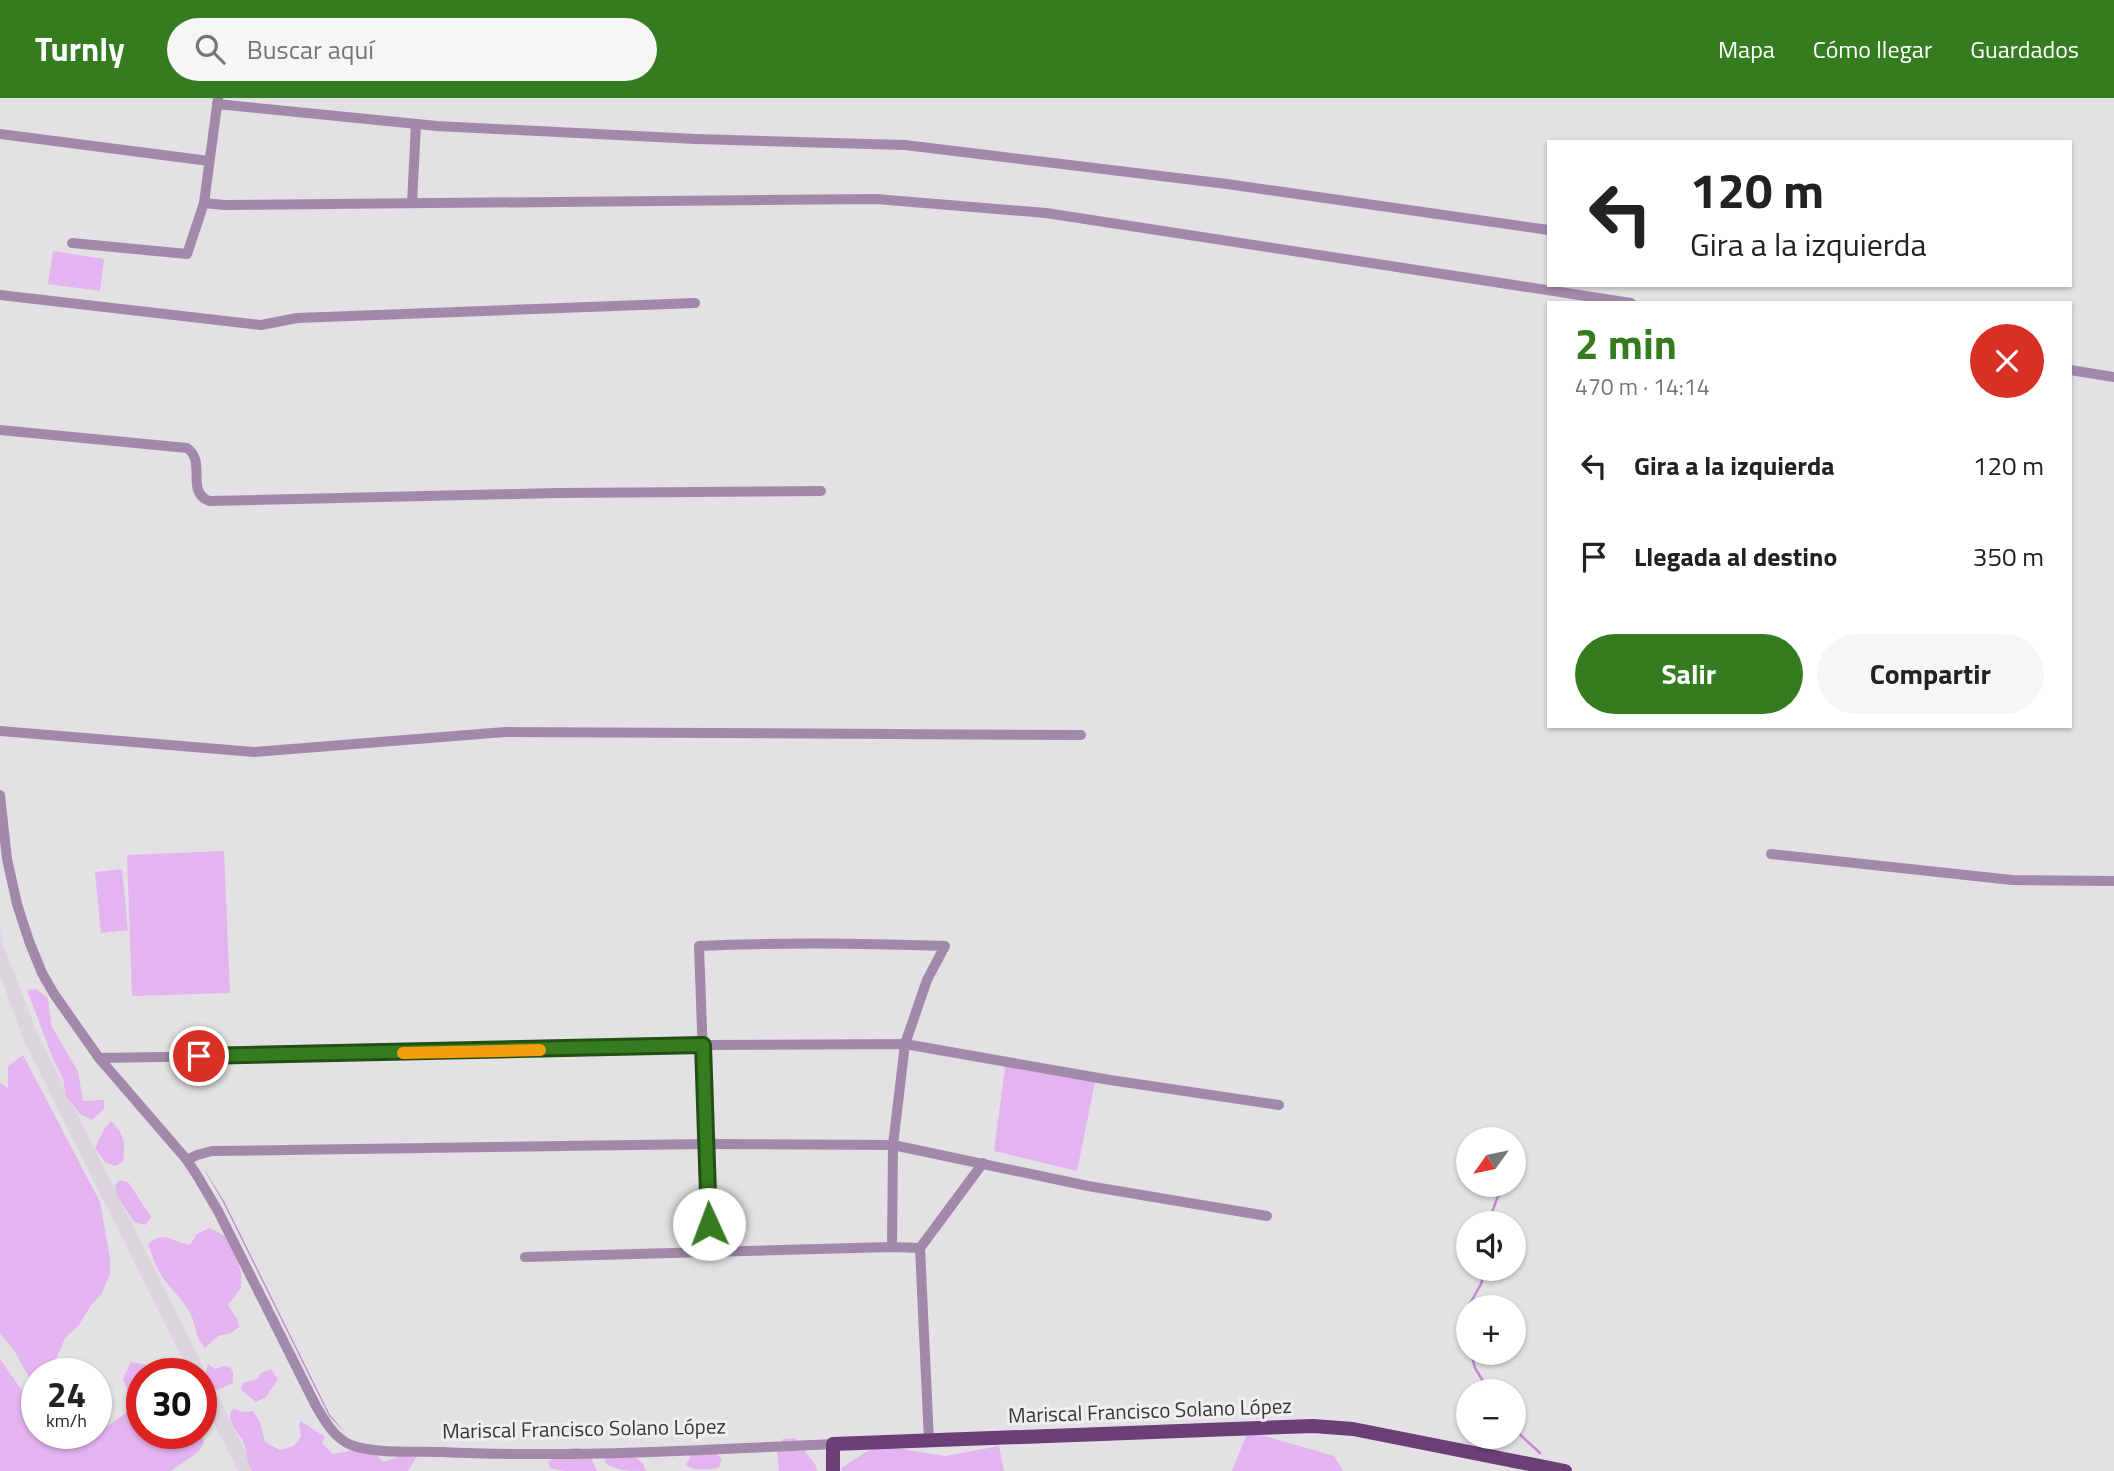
<!DOCTYPE html>
<html lang="es">
<meta charset="utf-8">
<style>
:root{--surface:#fff;--page:#f6f6f6;--text:#222;--muted:#767676;--accent:#357b1f}
body{margin:0;font-family:"Titillium Web",sans-serif;background:var(--page);color:var(--text);height:100vh;display:flex;flex-direction:column;font-size:26px;white-space:nowrap}
*{box-sizing:border-box;margin:0}
p{font-size:23px;color:var(--muted)}
.icon{flex:none;width:38px;height:38px;fill:none;stroke:currentColor;stroke-width:2;stroke-linecap:round;stroke-linejoin:round}
.map{position:relative;flex:1;overflow:hidden}
.panel{position:absolute;left:1547px;top:203px;width:525px;height:427px;display:flex;flex-direction:column;background:var(--surface);border-radius:0px;box-shadow:0 2px 5px #0004}
.panel>*{flex:none}
.top-card{position:absolute;left:1547px;top:42px;width:525px;height:147px;border-radius:0px;box-shadow:0 2px 5px #0004;background:#fff;color:var(--text);overflow:hidden}
.needle{width:46px;rotate:237deg}
.fabs{position:absolute;left:1456px;top:1029px;display:grid;gap:14px}
.fabs a{display:grid;place-items:center;width:70px;height:70px;border-radius:50%;background:var(--surface);box-shadow:0 2px 5px #0004;font-size:35px}
.speed{position:absolute;left:21px;top:1260px;display:flex;gap:14px;font-size:35px;font-weight:700;text-align:center}
.speed>*{display:grid;place-content:center;width:91px;height:91px;border-radius:50%;background:var(--surface);box-shadow:0 2px 5px #0004;line-height:1}
.speed small{font-size:18px;font-weight:400}
.speed .limit{border:10px solid #d22;background:#fff;color:#111}
.pin{position:absolute;display:grid;place-items:center;width:60px;height:60px;color:#fff;margin:-30px;border:4px solid #fff;border-radius:50%;box-shadow:0 2px 7px #0007}
.me{position:absolute;width:77px;margin:-38px;rotate:358deg;stroke-linejoin:round;filter:drop-shadow(0 0 5px #0008)}
.turn{display:flex;align-items:center;gap:24px;height:147px;padding:0 28px;font-size:32px}
.turn .icon{width:91px;height:91px;stroke-width:2.5}
.turn b{display:block;font-size:49px;line-height:60px}
.round{display:grid;place-items:center;flex:none;width:74px;height:74px;border-radius:37px;background:var(--page)}
.overview{display:flex;align-items:center;justify-content:space-between;height:119px;padding:0 28px}
h1{font-size:42px;font-weight:700;line-height:52px;color:var(--accent)}
.primary-button{display:flex;gap:14px;margin-top:auto;padding:14px 28px}
.primary-button a{flex:1;height:80px;border-radius:42px;background:var(--accent);color:#fff;font-size:28px;font-weight:700;line-height:80px;text-align:center}
.primary-button a+a{background:var(--page);color:var(--text)}
ul{padding:0;list-style:none}
li{display:flex;align-items:center;gap:21px;height:91px;padding:0 28px}
li div{flex:1}
li b{display:block;font-size:26px}
li em{font-style:normal}
header{display:flex;align-items:center;gap:42px;box-sizing:border-box;height:98px;padding:0 35px;background:var(--accent);color:#fff}
header strong{font-size:33px}
nav{display:flex;gap:38px;margin-inline-start:auto;font-size:24px}
.search{width:490px;height:63px;background:var(--page);display:flex;align-items:center;gap:18px;box-sizing:border-box;padding:0 24px;border-radius:38px;color:var(--muted);font-size:26px}
.map>svg:first-child{display:block}
.built{fill:#dcd5de}
.green{fill:#e4b4f0}
.water{fill:#c389d2}
.lines{fill:none;stroke-linecap:round;stroke-linejoin:round}
.stream{stroke:#c389d2;stroke-width:2.5}
.minor{stroke:#a389a9;stroke-width:10}
.major{stroke:#6c3f78;stroke-width:14}
.route-casing{stroke:#225014;stroke-width:18}
.route{stroke:#357b1f;stroke-width:12}
.slow{stroke:#f59e0b;stroke-width:12}
.labels{text-anchor:middle;stroke-width:6;stroke-linejoin:round;paint-order:stroke}
.street-label{font-size:21px;fill:#383738;stroke:#f0eef1}
</style>
<header>
<strong>Turnly</strong>
<div class="search"><svg class="icon" aria-label="search" viewBox="0 0 24 24"><circle cx="10" cy="10" r="6"/><path d="M15 15l6 6"/></svg>Buscar aquí</div>
<nav><a>Mapa</a><a>Cómo llegar</a><a>Guardados</a></nav>
</header>
<div class="map">
<svg width="2114" height="1373" viewBox="0 0 2114 1373">
<rect width="100%" height="100%" fill="#e3e1e4"/>
<!-- built -->
<path class="built" d="M0,829L4,849L38,937L255,1373H238L201,1299V1276H190L24,943L0,877Z"/>
<!-- green -->
<g class="green">
<path d="M53,153L104,161L100,193L48,186Z"/>
<path d="M224,753L230,895L132,898L127,757Z"/>
<path d="M122,771L128,832L101,835L95,774Z"/>
<path d="M36,891L48,900L51,927L78,974L83,1003L104,1002V1011L92,1022L80,1016L66,998L63,981L52,958L27,892Z"/>
<path d="M23,957L100,1104L110,1160V1176L101,1197L92,1206L78,1228L65,1240L50,1276H37V1294L14,1252L0,1236V985L8,990V968Z"/>
<path d="M1006,962L1095,984L1077,1073L994,1053Z"/>
<path d="M111,1023C125,1036 125,1046 123,1064L115,1068L105,1064L95,1050L104,1031Z"/>
<path d="M119,1082L128,1084L151,1119L145,1127L134,1124L117,1097L115,1088Z"/>
<path d="M209,1130L225,1138L234,1153L241,1174V1190L228,1207L237,1221L239,1229L231,1235L218,1238L205,1250C194,1237 197,1228 190,1215C185,1205 178,1198 170,1189C159,1177 153,1161 148,1146C165,1132 171,1144 190,1147L197,1136Z"/>
<path d="M0,1261L37,1314V1335H96V1330L108,1328L130,1312L132,1303L123,1281L131,1264L147,1267L148,1276H142V1335H164L174,1341L202,1335L204,1345L198,1354L171,1373H0Z"/>
<path d="M208,1266L215,1271L224,1268L230,1269L233,1274V1285L217,1292L205,1278Z"/>
<path d="M271,1271L278,1281L266,1299L256,1304L241,1292L243,1285L257,1281L261,1275Z"/>
<path d="M234,1311L243,1314L253,1313L260,1324L265,1344L280,1352L294,1348L301,1339L299,1326L301,1323L325,1339L322,1345L333,1356L365,1350L376,1356L383,1364L413,1354L417,1358L408,1373H252C247,1364 247,1355 244,1345C239,1334 229,1328 230,1314Z"/>
<path d="M1248,1333L1334,1358L1343,1373H1232Z"/>
<path d="M795,1340L816,1368L817,1373H779L777,1353L783,1341Z"/>
<path d="M706,1347L722,1361L719,1369C707,1373 697,1373 686,1367L693,1354Z"/>
<path d="M877,1347L945,1358L999,1348L1004,1373H842L841,1370Z"/>
<path d="M571,1350H580L591,1360L597,1373H563L550,1370L548,1364Z"/>
<path d="M606,1359H636L643,1366L646,1373C632,1373 613,1373 605,1364Z"/>
</g>
<!-- water -->
<path class="water" d="M201,1066L224,1103L330,1317L347,1336L329,1318L223,1104Z"/>
<g class="lines">
<!-- stream -->
<g class="stream">
<path d="M1514,1081L1515,1080"/>
<path d="M1488,1125L1498,1098L1509,1087"/>
<path d="M1468,1209L1481,1186L1486,1171"/>
<path d="M1468,1209L1464,1220L1468,1242"/>
<path d="M1471,1255L1475,1270L1489,1293"/>
<path d="M1514,1331L1540,1355"/>
</g>
<!-- minor -->
<g class="minor">
<path d="M217,6L437,28L696,41L905,47L1227,86L1549,132"/>
<path d="M0,36L209,63"/>
<path d="M204,105L224,107L876,101L1046,115L1631,205"/>
<path d="M412,105L416,26"/>
<path d="M72,145L187,156L204,105L218,0"/>
<path d="M0,197L261,227L297,220L695,205"/>
<path d="M2070,272L2114,279"/>
<path d="M0,332L187,350C207,364 185,393 209,403L558,395L821,393"/>
<path d="M0,633L254,654L505,634L1081,637"/>
<path d="M0,697L7,761L17,806L29,843L42,875L54,896L99,960L187,1062L198,1079L218,1113L316,1308C325,1323 334,1340 351,1347C376,1356 415,1353 442,1354C572,1360 703,1352 833,1346"/>
<path d="M1771,756L2012,782L2114,783"/>
<path d="M99,960L486,954L703,947L905,946L1110,982L1279,1007"/>
<path d="M187,1062L197,1057L212,1053L706,1046L893,1047L1088,1088L1267,1118"/>
<path d="M710,1153L699,848C782,844 863,845 945,848L927,882L905,946L893,1047L892,1149"/>
<path d="M525,1159L892,1149L920,1150"/>
<path d="M929,1343L920,1150L983,1065"/>
</g>
<!-- major -->
<path class="major" d="M833,1373V1346L1313,1328L1353,1331L1565,1373"/>
</g>
<g class="lines">
<defs>
<path id="route" d="M199,958L703,947L709,1126"/>
</defs>
<!-- route casing -->
<use href="#route" class="route-casing"/>
<!-- route -->
<use href="#route" class="route"/>
<!-- slow -->
<path class="slow" d="M403,955L540,952"/>
</g>
<g class="labels">
<!-- street labels -->
<g class="street-label">
<text transform="translate(1150 1313) rotate(-2)" y="7">Mariscal Francisco Solano López</text>
<text transform="translate(584 1331) rotate(-1)" y="7">Mariscal Francisco Solano López</text>
</g>
</g>
</svg>
<div class="fabs">
<a><svg class="needle" viewBox="-14 -14 28 28"><path d="M0-13l5 13h-10z" fill="#e53935"/><path d="M0 13l5-13h-10z" fill="#767676"/></svg></a>
<a><svg class="icon" aria-label="sound" viewBox="0 0 24 24"><path d="M4 9h4l5-4v14l-5-4H4zM17 9q2 3 0 6"/></svg></a>
<a>+</a>
<a>−</a>
</div>
<div class="speed"><div>24<small>km/h</small></div><div class="limit">30</div></div>
<div class="pin" style="left:199px;top:958px;background:#d93025"><svg class="icon" aria-label="arrive" viewBox="0 0 24 24"><path d="M6 21V4h12l-3 4 3 4H6"/></svg></div>
<svg class="me" style="left:709px;top:1126px" viewBox="-20 -20 40 40"><circle r="19" fill="#fff"/><path d="M0-13L10 11 0 6-10 11z" fill="#357b1f"/></svg>
<div class="top-card">
<div class="turn"><svg class="icon" aria-label="left" viewBox="0 0 24 24"><path d="M17 20v-9H6M10 6l-5 5 5 5"/></svg><div><b>120 m</b>Gira a la izquierda</div></div>
</div>
<section class="panel">
<div class="overview"><div><h1>2 min</h1><p>470 m · 14:14</p></div><a class="round" style="background:#d93025;color:#fff"><svg class="icon" aria-label="close" viewBox="0 0 24 24"><path d="M6 6l12 12M18 6L6 18"/></svg></a></div>
<ul>
<li><svg class="icon" aria-label="left" viewBox="0 0 24 24"><path d="M17 20v-9H6M10 6l-5 5 5 5"/></svg><div><b>Gira a la izquierda</b></div><em>120 m</em></li>
<li><svg class="icon" aria-label="arrive" viewBox="0 0 24 24"><path d="M6 21V4h12l-3 4 3 4H6"/></svg><div><b>Llegada al destino</b></div><em>350 m</em></li>
</ul>
<div class="primary-button"><a>Salir</a><a>Compartir</a></div>
</section>
</div>
